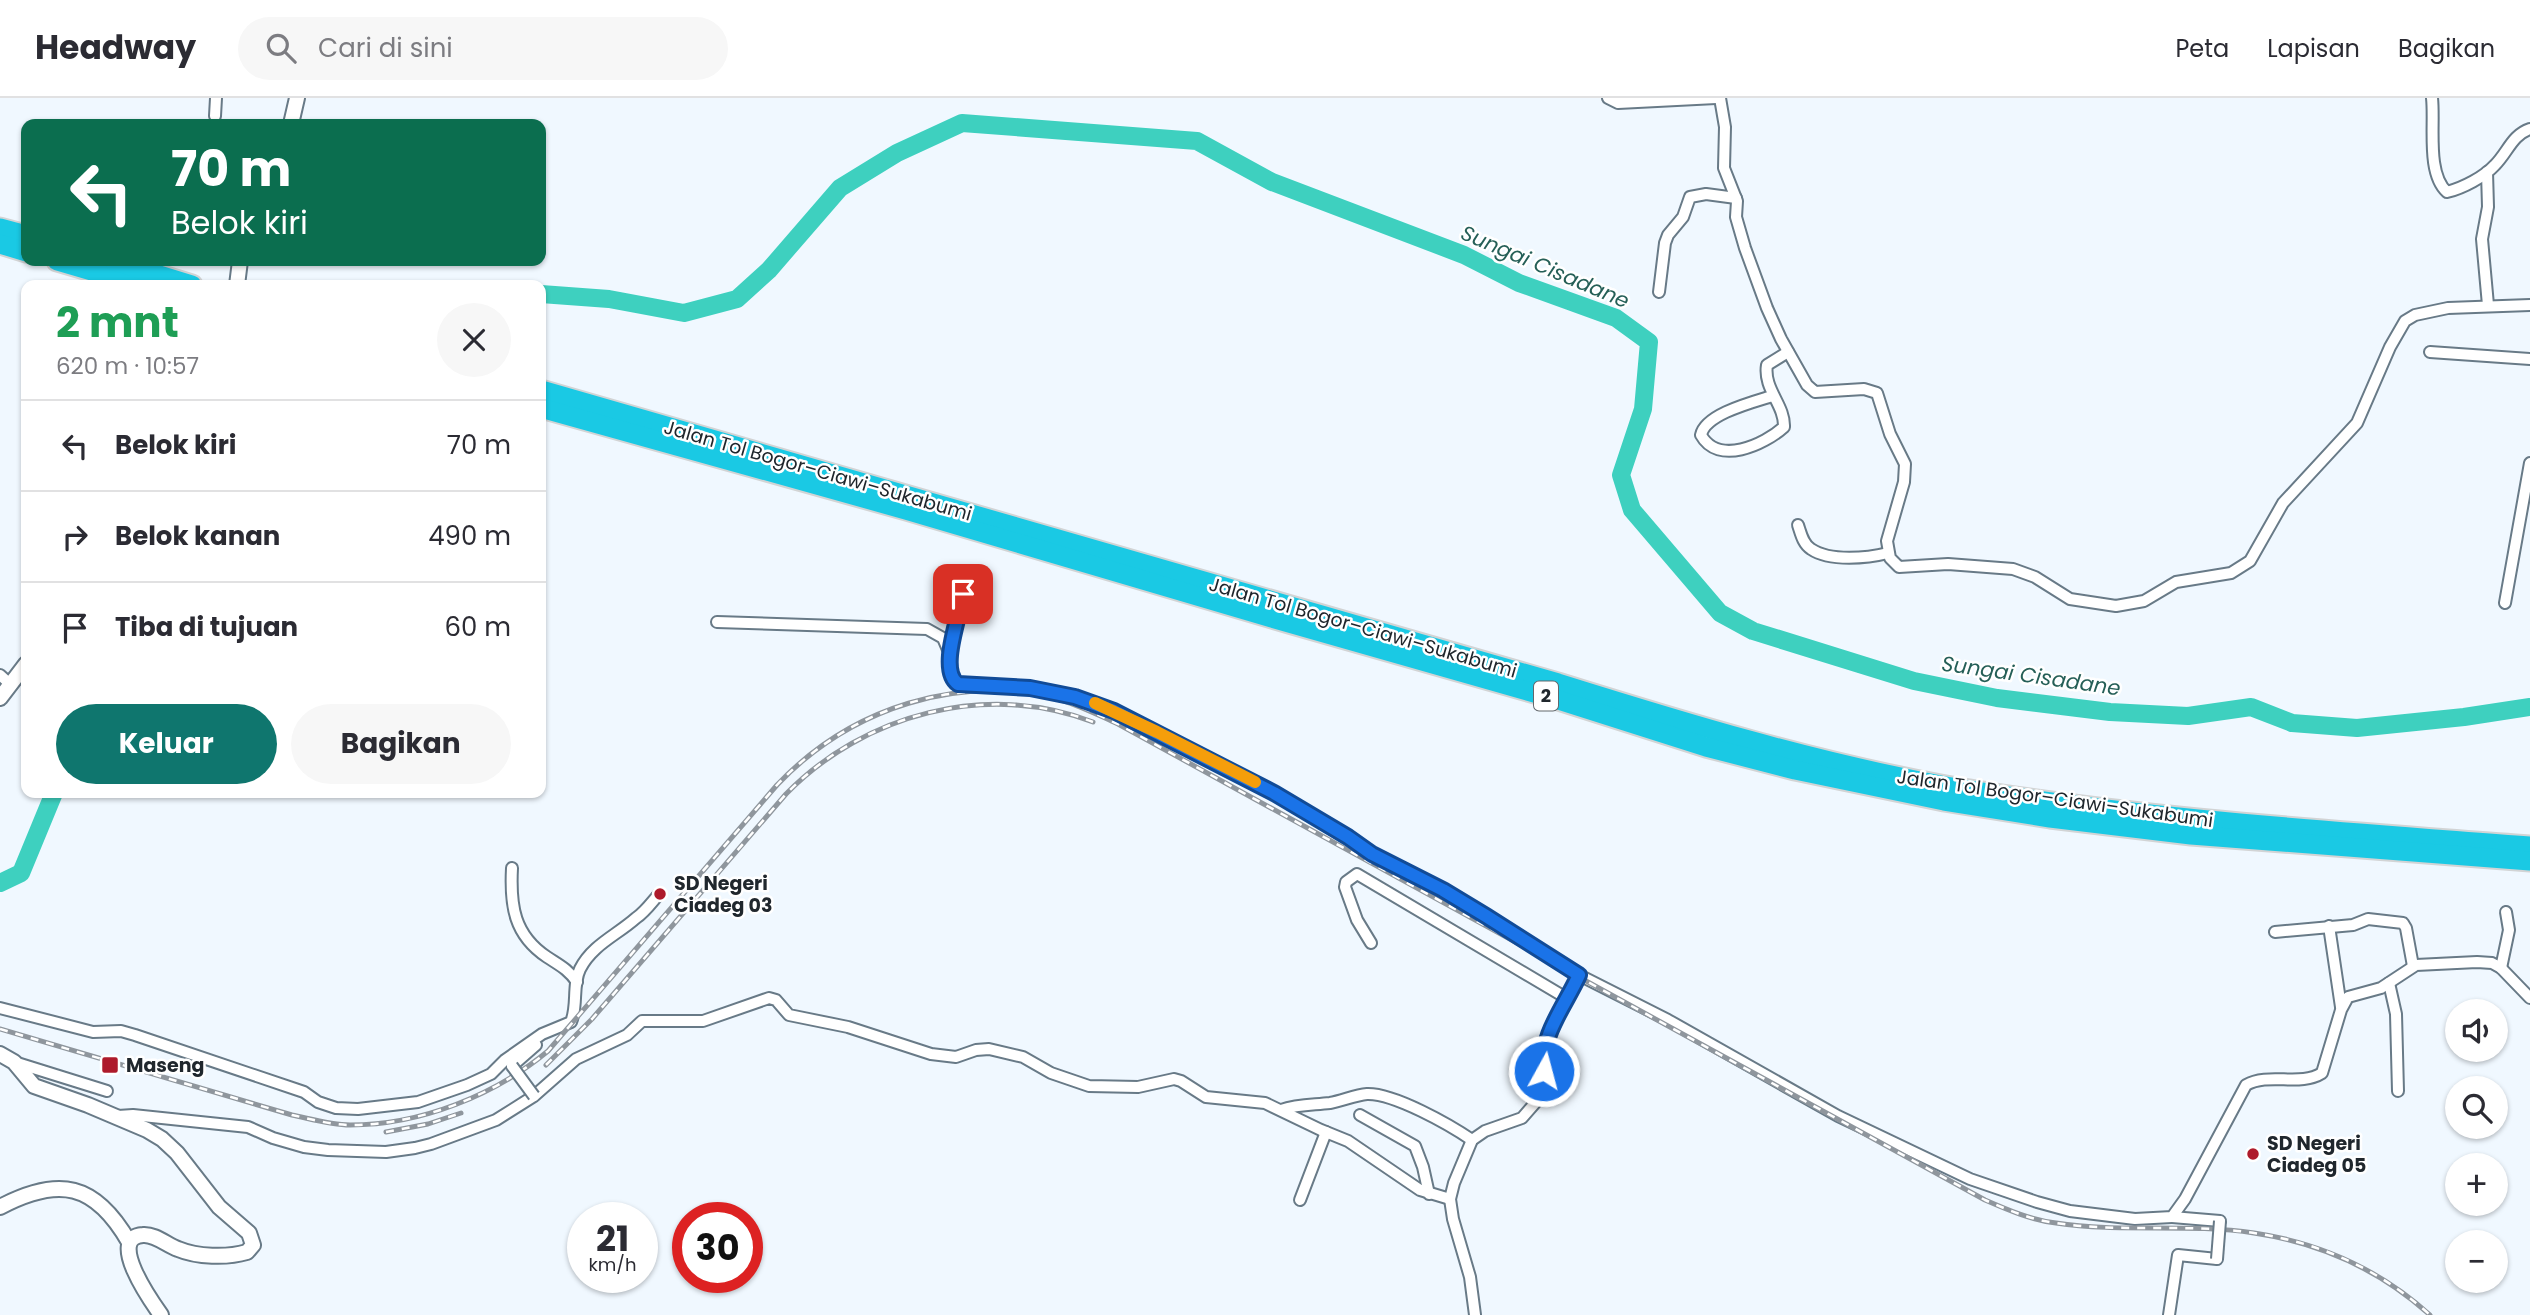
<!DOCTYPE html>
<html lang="id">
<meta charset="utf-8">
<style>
:root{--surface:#fff;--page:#f7f7f7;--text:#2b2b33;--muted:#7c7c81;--line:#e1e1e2;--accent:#0f766e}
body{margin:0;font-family:Poppins,sans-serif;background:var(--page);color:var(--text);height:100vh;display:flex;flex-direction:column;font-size:26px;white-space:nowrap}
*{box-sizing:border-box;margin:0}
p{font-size:23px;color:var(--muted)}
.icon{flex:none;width:38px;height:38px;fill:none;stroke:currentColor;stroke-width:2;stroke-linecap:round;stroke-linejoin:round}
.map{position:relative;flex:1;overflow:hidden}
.panel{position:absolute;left:21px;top:182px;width:525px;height:518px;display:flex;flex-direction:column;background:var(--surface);border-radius:14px;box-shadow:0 2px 5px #0004}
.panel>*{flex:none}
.banner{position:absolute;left:21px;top:21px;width:525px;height:147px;border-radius:14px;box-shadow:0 2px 5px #0004;background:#0b6e4f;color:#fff;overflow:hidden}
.controls{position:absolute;left:2445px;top:901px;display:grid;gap:14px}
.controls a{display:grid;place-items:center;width:63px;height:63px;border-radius:50%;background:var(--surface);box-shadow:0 2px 5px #0004;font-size:35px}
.speed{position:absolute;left:567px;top:1104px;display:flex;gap:14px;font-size:35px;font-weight:700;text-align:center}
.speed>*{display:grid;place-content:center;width:91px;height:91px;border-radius:50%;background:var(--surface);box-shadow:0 2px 5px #0004;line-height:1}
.speed small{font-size:18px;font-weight:400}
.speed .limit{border:10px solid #d22;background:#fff;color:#111}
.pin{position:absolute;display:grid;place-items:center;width:60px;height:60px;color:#fff;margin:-30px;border-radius:14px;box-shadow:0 4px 10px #0006}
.me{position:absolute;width:77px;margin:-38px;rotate:7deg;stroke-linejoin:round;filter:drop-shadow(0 0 5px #0008)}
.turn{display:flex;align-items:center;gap:24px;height:147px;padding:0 35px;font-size:32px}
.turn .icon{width:91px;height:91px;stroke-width:2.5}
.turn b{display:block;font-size:49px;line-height:60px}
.round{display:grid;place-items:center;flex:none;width:74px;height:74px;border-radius:37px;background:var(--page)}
.summary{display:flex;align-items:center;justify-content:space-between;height:119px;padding:0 35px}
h1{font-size:42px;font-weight:700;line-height:52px;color:#1e9e55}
.action{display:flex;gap:14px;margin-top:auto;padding:14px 35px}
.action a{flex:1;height:80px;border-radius:42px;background:var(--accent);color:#fff;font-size:28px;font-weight:700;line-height:80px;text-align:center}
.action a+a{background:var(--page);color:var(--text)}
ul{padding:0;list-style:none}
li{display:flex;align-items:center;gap:21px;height:91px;padding:0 35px;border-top:2px solid var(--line)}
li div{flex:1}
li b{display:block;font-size:26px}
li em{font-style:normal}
header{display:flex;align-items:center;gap:42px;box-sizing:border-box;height:98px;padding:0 35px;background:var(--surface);border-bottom:2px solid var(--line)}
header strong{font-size:33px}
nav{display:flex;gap:38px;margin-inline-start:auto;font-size:24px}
.search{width:490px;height:63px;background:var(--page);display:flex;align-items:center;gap:18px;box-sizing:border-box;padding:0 24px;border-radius:38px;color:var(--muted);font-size:26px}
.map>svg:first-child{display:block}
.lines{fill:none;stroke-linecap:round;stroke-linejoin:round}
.river{stroke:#3ed0bf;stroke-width:18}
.street-casing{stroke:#687a87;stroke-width:14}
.secondary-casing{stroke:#687a87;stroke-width:18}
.highway-casing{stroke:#d2d4d5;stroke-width:23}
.street{stroke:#fff;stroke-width:10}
.secondary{stroke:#fff;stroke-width:14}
.highway{stroke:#1ac9e4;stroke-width:19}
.rail-casing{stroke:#8f969d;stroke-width:5}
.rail{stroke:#fff;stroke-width:2.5;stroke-dasharray:8;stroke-linecap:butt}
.street-bridge-casing{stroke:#687a87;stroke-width:14;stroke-linecap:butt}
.street-bridge{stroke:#fff;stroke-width:10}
.route-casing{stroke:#114b97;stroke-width:18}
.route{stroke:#1a73e8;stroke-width:12}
.slow{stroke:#f59e0b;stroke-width:12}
.poi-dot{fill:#ae1a2b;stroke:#fff;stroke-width:2.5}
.labels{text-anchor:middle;stroke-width:5;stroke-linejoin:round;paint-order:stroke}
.shield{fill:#fff;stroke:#63686c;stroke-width:2}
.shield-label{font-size:18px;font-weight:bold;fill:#20272d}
.street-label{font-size:19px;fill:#20272d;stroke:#fff}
.poi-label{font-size:19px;font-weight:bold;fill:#20272d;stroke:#fff;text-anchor:start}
.water-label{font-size:21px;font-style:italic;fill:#255f57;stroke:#fff}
</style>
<header>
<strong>Headway</strong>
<div class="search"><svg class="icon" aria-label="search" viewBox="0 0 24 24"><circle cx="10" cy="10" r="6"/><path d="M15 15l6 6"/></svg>Cari di sini</div>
<nav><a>Peta</a><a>Lapisan</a><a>Bagikan</a></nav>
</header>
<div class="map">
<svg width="2530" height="1217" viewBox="0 0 2530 1217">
<rect width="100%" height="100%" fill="#f0f8ff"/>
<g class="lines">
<!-- river -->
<g class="river">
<path d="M541,196L609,201L684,215L737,201L769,172L840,90L897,55L962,25L1197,43L1272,84L1464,157L1519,185L1616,220L1649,244L1643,311L1621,377L1632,412L1720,515L1753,533L1914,583L1997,600L2110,614L2188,618L2251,609L2292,625L2357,630L2464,619L2530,609"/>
<path d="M0,785L21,775L54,695"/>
</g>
<defs>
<g id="street">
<path d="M1608,0L1618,5L1716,0"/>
<path d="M1720,0L1725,29L1724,70L1737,103L1736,119L1745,150L1767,210L1781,241L1807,287L1815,294L1864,291L1877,295L1890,336L1905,366L1904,384L1887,443L1890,460L1899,469L1948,466L2013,471L2035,479L2070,501L2116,508L2144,503L2176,484L2231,475L2250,463L2283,405L2357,325L2390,249L2405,223L2415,217L2448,210L2530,207"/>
<path d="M2432,0C2435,26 2426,75 2447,94C2463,90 2484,79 2495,67C2508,54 2512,37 2530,31"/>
<path d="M215,18L216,0"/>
<path d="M2487,74L2488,109L2482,141L2488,207"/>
<path d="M1659,194L1665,145L1668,137L1683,119L1690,99L1706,96L1736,100"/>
<path d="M2430,254L2530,261"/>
<path d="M1772,298C1753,304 1705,316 1701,337C1718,368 1764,347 1784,329C1785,307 1763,291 1767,267L1788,254"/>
<path d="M1798,427C1801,436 1803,446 1811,451C1830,464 1868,460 1888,455"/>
<path d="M963,496C959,518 938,572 958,586C1012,588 1063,592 1114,613L1274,695L1372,756L1407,772L1487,818L1579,877"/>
<path d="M2505,505L2530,365"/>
<path d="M717,524L927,531L943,540L949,554"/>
<path d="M0,577L11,587"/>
<path d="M512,770C510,808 514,837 547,859C559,867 568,871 577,884"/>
<path d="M2329,828L2341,909"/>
<path d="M2275,834L2353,827L2368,821L2403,825L2406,830L2413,868"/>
<path d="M1371,845L1357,822L1345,789L1346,784L1357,776L1568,901"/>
<path d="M2501,870L2509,832L2506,814"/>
<path d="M2389,885L2396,916L2398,993"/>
<path d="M0,910L93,934L121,933L135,937L304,994L318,1004L336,1010L358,1011L418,1004L467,987L491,976L505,962L542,936L571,924C578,908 572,887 580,871C592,847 617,837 636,820C645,814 652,804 659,796"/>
<path d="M14,964L107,993"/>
<path d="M512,968L536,947"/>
<path d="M1281,1012C1298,1006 1313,1007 1330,1005C1342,1003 1355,997 1367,996C1394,995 1450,1027 1472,1042"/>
<path d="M1360,1017L1415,1048L1423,1069L1429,1096"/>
<path d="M118,1018L133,1017L248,1029L273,1040L304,1049L328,1052L386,1054L415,1050L431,1046L496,1022L534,998L576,961L627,937L642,923H703L769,900L776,902L789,917L848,929L931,956L956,959L976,952L989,951L1023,959L1051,975L1089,988L1138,989L1174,981L1181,983L1206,999L1265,1005L1321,1032L1348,1043L1420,1092L1450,1101"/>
<path d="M1300,1102L1326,1034"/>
<path d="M2172,1119L2220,1123"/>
<path d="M1475,1217L1470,1179L1453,1121L1450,1101L1454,1085L1472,1042L1485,1033L1522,1020L1536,1004L1543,989V956L1546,942L1579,877L1668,922L1838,1018L1970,1081L2037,1104L2070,1113L2135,1121L2172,1119L2185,1101L2246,987C2269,974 2300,989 2322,975L2341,912L2348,899L2381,890L2416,867L2477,864L2492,865L2501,870L2530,900"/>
<path d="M2169,1217L2178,1157L2217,1161"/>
</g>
<g id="secondary">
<path d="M291,26L297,0"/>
<path d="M237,187L240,163"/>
<path d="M0,600L26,566"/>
<path d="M0,956L14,964L34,988L88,1007L147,1032L162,1041L177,1055L219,1109L249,1135L253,1147L247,1154C227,1160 197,1159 178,1151C167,1147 155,1136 143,1137C106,1139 151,1203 161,1217"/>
<path d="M0,1109C59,1078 95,1085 129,1144"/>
</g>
<g id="highway">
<path d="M0,130L26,137"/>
<path d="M0,146L26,154"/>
<path d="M57,163L139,187"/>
<path d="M114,163L192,187"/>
<path d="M541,292L1558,585C1686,625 1814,664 1946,688C2139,721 2335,733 2530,748"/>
<path d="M541,310L906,412L1292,526L1552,600L1706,649L1795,672L1944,703L2050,720L2191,737L2530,763"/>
</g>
</defs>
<!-- street casing -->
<use href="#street" class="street-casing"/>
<!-- secondary casing -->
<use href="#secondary" class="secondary-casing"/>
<!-- highway casing -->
<use href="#highway" class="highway-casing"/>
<!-- street -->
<use href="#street" class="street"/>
<!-- secondary -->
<use href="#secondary" class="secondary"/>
<!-- highway -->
<use href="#highway" class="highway"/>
<defs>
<g id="rail">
<path d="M0,931L292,1017C311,1021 331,1027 350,1027C421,1027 495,997 548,953L777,687C850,610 959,574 1064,603C1083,609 1100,618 1118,626L1985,1102C2008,1112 2031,1122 2056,1125C2121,1135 2189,1125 2254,1135C2321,1145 2379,1171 2430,1217"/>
<path d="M546,967L592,921L786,696C864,616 987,583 1093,624"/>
<path d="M386,1034L428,1026L461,1015"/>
</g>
</defs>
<!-- rail casing -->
<use href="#rail" class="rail-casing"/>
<!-- rail -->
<use href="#rail" class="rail"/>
<defs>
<g id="street-bridge">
<path d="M512,968L534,998"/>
<path d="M2217,1161L2220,1123"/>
</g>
</defs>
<!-- street-bridge casing -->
<use href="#street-bridge" class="street-bridge-casing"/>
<!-- street-bridge -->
<use href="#street-bridge" class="street-bridge"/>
</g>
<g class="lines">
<defs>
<path id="route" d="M963,496C960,518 938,572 958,586L1030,590L1075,599L1114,613L1274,695L1348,739L1372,756L1443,792L1486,818L1579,877C1565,908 1540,937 1544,973"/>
</defs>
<!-- route casing -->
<use href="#route" class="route-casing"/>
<!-- route -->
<use href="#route" class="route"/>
<!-- slow -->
<path class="slow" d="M1095,605L1157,634L1255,684"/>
</g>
<!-- markers -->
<g class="poi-dot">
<circle cx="660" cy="796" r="7"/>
<rect x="101" y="958" width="18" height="18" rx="3.5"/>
<circle cx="2253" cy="1056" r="7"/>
</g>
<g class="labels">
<!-- shield labels -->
<rect class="shield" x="1534" y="583.5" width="24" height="29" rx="5"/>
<g class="shield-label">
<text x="1546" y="604">2</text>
</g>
<!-- street labels -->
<g class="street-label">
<text transform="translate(818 372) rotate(16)" y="7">Jalan Tol Bogor–Ciawi–Sukabumi</text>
<text transform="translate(1363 529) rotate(16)" y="7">Jalan Tol Bogor–Ciawi–Sukabumi</text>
<text transform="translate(2055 700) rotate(8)" y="7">Jalan Tol Bogor–Ciawi–Sukabumi</text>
</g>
<!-- poi labels -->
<g class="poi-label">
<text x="674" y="792">SD Negeri<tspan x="674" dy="22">Ciadeg 03</tspan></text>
<text x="126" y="974">Maseng</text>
<text x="2267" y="1052">SD Negeri<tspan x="2267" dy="22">Ciadeg 05</tspan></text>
</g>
<!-- water labels -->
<g class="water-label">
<text transform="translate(1545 169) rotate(23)" y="7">Sungai Cisadane</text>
<text transform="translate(2031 578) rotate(8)" y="7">Sungai Cisadane</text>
</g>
</g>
</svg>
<div class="controls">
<a><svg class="icon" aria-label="sound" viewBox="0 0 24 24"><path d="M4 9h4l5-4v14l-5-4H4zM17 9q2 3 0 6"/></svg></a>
<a><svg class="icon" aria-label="search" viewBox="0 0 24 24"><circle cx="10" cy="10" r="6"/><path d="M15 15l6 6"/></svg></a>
<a>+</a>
<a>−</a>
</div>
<div class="speed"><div>21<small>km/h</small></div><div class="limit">30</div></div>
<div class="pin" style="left:963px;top:496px;background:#d93025"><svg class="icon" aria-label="arrive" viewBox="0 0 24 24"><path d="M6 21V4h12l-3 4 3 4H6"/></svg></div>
<svg class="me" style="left:1544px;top:973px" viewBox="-20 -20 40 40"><circle r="17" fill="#1a73e8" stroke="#fff" stroke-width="3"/><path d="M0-11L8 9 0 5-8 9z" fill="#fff"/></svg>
<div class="banner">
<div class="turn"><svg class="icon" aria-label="left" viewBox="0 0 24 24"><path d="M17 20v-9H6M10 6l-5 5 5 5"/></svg><div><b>70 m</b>Belok kiri</div></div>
</div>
<section class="panel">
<div class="summary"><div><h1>2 mnt</h1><p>620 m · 10:57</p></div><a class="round"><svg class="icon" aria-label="close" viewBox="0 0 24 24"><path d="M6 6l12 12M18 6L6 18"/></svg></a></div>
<ul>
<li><svg class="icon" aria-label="left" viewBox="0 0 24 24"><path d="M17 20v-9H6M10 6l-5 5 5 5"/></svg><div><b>Belok kiri</b></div><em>70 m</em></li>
<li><svg class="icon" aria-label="right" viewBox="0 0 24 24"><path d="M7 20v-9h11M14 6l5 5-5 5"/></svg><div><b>Belok kanan</b></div><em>490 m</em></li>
<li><svg class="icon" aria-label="arrive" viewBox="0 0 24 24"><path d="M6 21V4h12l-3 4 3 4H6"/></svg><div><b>Tiba di tujuan</b></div><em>60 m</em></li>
</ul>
<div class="action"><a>Keluar</a><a>Bagikan</a></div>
</section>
</div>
